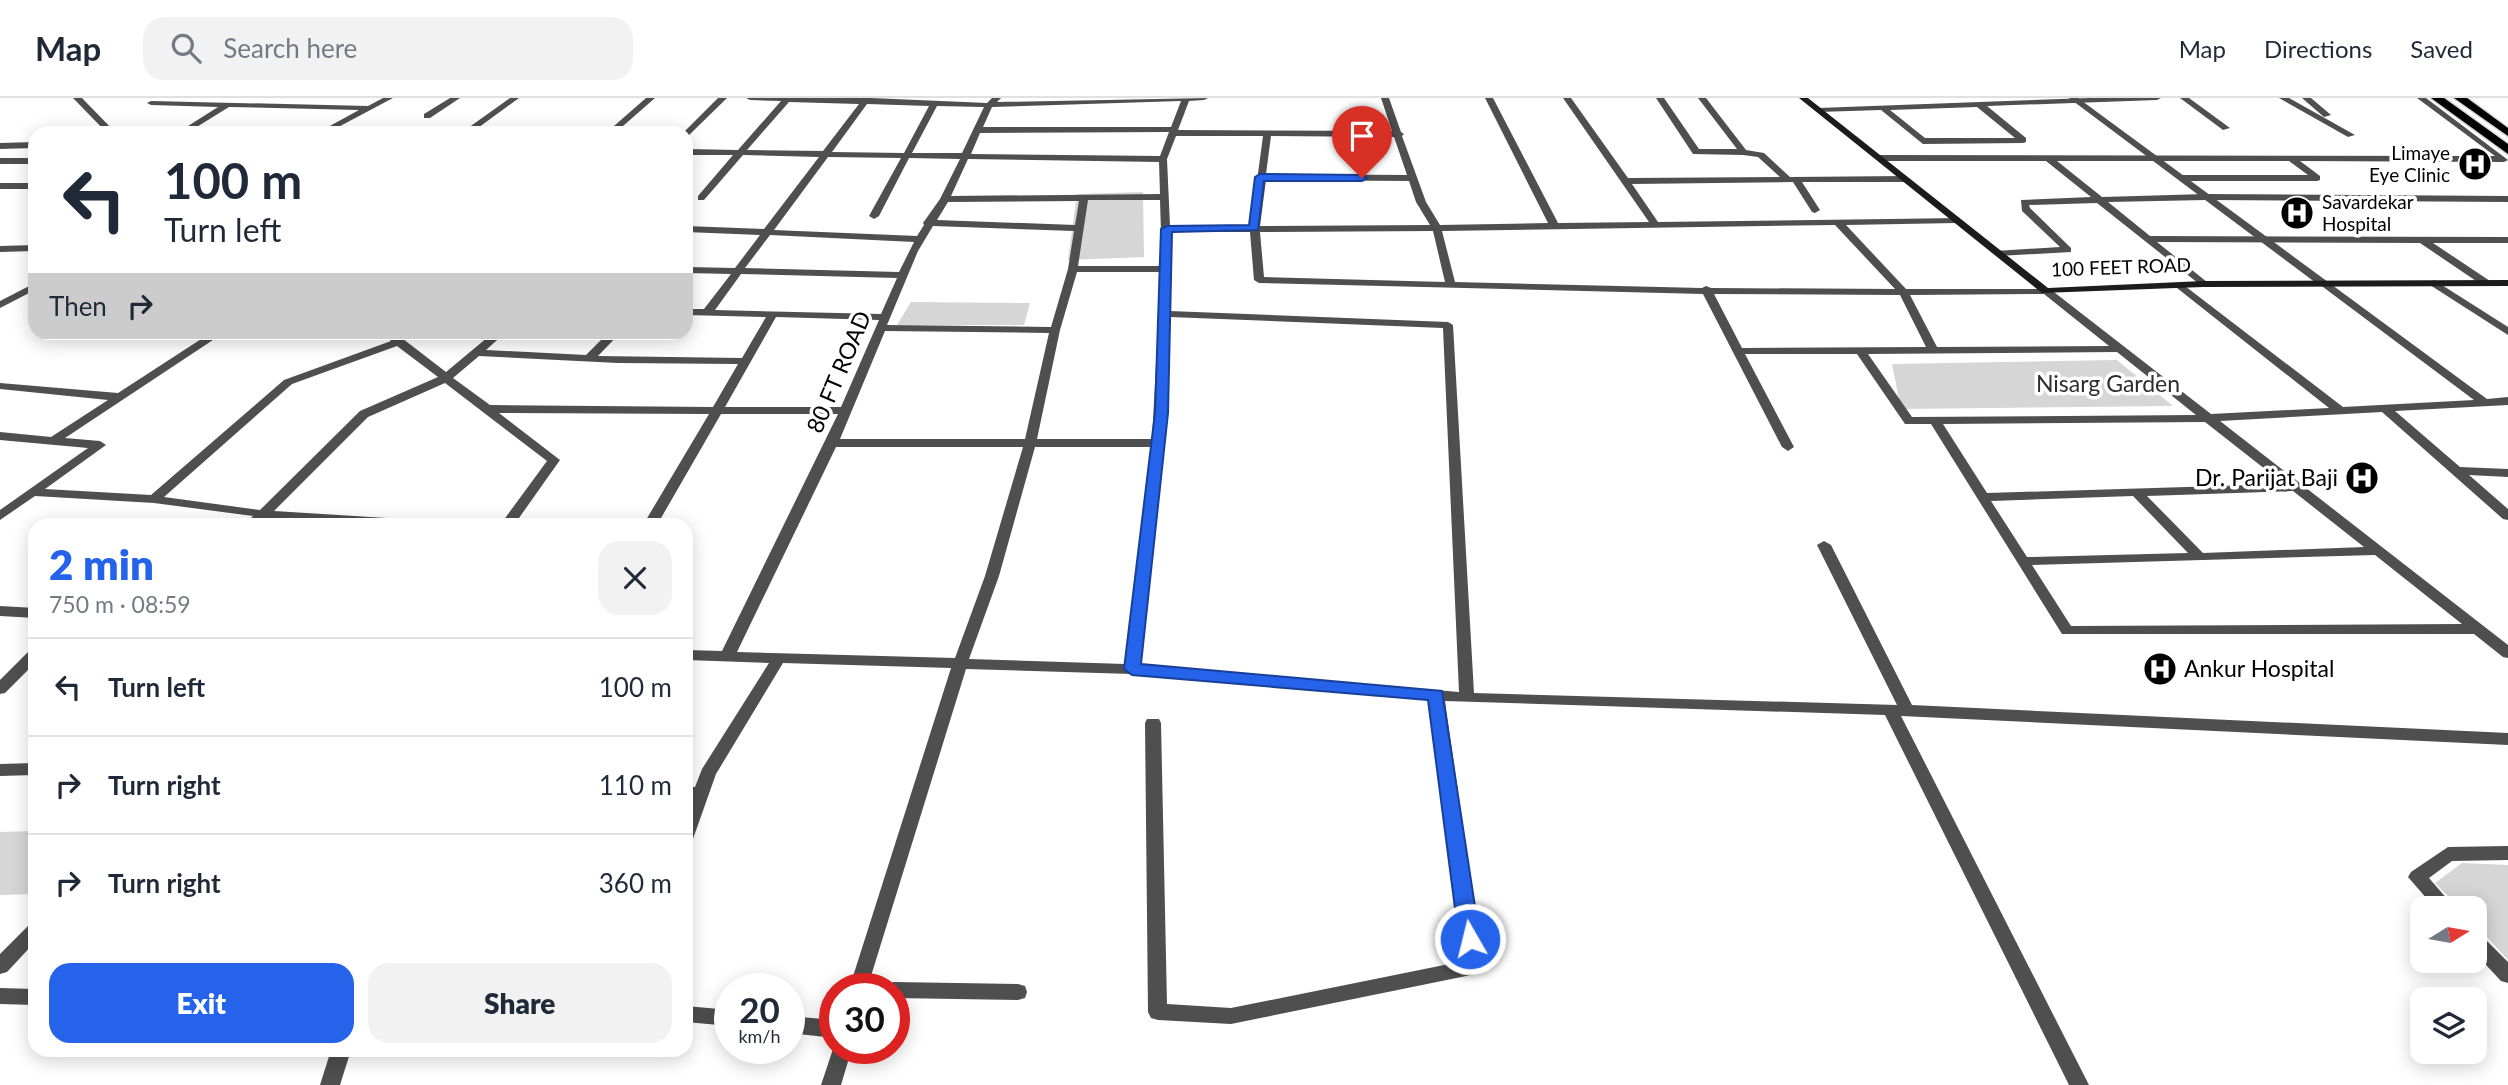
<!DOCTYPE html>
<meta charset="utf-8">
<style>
:root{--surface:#fff;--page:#f2f2f3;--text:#1f2937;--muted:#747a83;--line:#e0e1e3;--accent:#2563eb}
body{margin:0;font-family:Lato,sans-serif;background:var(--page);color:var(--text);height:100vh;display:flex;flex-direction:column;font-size:26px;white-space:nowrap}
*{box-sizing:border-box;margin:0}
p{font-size:23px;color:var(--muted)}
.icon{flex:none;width:38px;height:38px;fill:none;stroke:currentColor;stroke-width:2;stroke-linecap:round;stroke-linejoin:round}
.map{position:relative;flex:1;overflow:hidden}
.panel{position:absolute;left:28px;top:420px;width:665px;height:539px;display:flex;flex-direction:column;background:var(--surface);border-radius:21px;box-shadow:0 4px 18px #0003}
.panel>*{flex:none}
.guide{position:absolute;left:28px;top:28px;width:665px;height:214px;border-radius:21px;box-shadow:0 4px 18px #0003;background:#fff;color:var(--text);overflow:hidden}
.needle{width:46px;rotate:79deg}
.buttons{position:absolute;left:2410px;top:798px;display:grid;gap:14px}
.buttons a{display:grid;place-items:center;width:77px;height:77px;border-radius:14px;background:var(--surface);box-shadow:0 4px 18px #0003;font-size:35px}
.speed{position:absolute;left:714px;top:875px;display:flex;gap:14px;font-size:35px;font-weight:700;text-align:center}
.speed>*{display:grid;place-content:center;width:91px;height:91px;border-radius:50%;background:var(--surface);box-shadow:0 4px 18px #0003;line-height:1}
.speed small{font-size:18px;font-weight:400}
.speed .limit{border:10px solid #d22;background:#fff;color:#111}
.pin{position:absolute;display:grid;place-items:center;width:60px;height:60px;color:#fff;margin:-72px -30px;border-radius:50% 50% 50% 0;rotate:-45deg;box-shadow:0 0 7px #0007}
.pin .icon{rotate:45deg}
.me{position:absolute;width:77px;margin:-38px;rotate:352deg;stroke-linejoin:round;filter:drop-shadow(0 0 5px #0008)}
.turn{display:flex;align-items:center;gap:24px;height:147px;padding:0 21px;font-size:32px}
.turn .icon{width:91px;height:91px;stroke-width:2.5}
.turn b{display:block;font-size:49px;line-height:60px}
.then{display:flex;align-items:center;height:66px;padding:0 21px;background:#0003;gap:14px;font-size:26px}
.round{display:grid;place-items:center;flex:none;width:74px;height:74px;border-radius:21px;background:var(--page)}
.headline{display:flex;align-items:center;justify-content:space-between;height:119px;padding:0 21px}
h1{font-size:42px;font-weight:800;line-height:52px;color:var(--accent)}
.cta{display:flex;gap:14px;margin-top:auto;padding:14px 21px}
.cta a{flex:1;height:80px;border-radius:21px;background:var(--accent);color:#fff;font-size:28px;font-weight:800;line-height:80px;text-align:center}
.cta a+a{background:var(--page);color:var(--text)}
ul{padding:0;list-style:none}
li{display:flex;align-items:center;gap:21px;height:98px;padding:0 21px;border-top:2px solid var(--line)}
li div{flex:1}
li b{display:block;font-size:26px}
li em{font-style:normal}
header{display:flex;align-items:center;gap:42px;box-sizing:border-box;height:98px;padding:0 35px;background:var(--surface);border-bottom:2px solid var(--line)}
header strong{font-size:33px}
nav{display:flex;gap:38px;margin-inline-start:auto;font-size:24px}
.search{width:490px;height:63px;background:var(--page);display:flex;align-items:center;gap:18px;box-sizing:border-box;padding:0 24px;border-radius:21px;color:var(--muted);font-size:26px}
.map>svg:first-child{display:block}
.green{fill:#d6d6d6}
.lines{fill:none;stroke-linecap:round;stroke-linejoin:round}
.trunk-casing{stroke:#dbdbdb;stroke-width:3}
.minor{fill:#4f4f4f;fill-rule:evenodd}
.tertiary{fill:#4f4f4f;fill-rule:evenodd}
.secondary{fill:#1c1c1c;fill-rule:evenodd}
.trunk{fill:#000;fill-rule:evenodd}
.route{fill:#2563eb;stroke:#184099;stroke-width:2}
.labels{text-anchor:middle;stroke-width:7;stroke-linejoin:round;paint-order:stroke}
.far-poi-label{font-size:19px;fill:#000;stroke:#fff;text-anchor:end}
.far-street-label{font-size:19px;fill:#000;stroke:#fff}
.street-label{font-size:23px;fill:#000;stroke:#fff}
.park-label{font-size:23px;fill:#2d2d2d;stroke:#fff}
.poi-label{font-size:23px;fill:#000;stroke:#fff;text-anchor:end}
</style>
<header>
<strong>Map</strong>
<div class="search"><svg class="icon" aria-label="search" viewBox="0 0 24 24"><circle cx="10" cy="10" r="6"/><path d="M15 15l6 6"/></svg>Search here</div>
<nav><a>Map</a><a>Directions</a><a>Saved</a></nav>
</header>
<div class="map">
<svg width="2508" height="987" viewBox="0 0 2508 987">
<rect width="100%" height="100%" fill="#fff"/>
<!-- green -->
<g class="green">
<path d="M1143,94L1144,159L1068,162L1077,96Z"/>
<path d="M911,204L1030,205L1024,227H897Z"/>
<path d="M2117,262L2173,308L1901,311L1892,266Z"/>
<path d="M35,733V796L0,797V734Z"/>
<path d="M2462,765L2508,767V862L2475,826L2474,810H2460L2435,785Z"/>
</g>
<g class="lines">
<defs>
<g id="trunk">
<path d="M2431,0H2444L2508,46V56Z"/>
<path d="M2454,0H2467L2508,30V38Z"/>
</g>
</defs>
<!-- trunk casing -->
<use href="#trunk" class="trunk-casing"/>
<!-- minor -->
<g class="minor">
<path d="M73,0H82L116,35H107Z"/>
<path d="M383,0H393L327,35H317L359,12L229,9L187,35H177L218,9L151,7L147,5L151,3L368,8Z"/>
<path d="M450,0H460L430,20H424V16Z"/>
<path d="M510,0H519L471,35H461Z"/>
<path d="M646,0H655L615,35H606Z"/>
<path d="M718,0H727L686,40V35H683Z"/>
<path d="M746,0H871L987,5L992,0H1001L997,4L1208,0L1204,2L1189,3L1178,32L1392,33L1381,0H1389L1401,34L1404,36L1402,38L1426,104L1440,127L1548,125L1485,0H1493L1558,125L1649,124L1563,0H1571L1628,80L1780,79L1758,59L1743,57L1693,56L1656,0H1664L1699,51H1737L1698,0H1706L1746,52L1764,55L1790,79L1905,78L1909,81L1905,84H1802L1820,112L1815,115L1812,114L1793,84L1632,86L1658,124L1960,120V124L1957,125L1846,127L1906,191H2050L2211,316L2329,310L2177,190V186L2181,185L2343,309L2474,302L2319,186L2320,184H2328L2487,301L2508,299V307L2395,313L2460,369L2508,371V379L2469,377L2508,411V422L2503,421L2382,314L2220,323L2508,547V560L2503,559L2474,536H2062L1931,326H1905L1857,256H1745L1794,349L1788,353L1782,349L1703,196L1259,185L1254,182L1250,134H1171L1170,213L1448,224L1453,227L1474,595L1897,607L1817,447L1824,443L1831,447L1912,607L2508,635V647L1901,618L2089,987H2069L1885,617L1445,603L1483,869L1481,875L1231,926L1158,922L1151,920L1148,914L1145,625L1147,621H1159L1161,625L1167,906L1231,910L1464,863L1429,602L1132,576L966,571L867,891H849L951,570L783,565L716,676L694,738L692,743L686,745V714L691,701L686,700V688L695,689L702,671L769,565L686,562V552L722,553L838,316H721L657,427H643L709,316L499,315L560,362L514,427H500L547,363L445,285L368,319L274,413L435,423L442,427H373L266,420L259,427H244L253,418L154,405L35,398L0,422V412L88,350L0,342V334L51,339L108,302L0,291V285L118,295L212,234H225L65,340L100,343L106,347L45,391L151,397L284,282L391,243L381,234H394L446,274L494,234H506L486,252L586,257L609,234H621L598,258L742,260L766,219L686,217V211H704L731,176L686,175V169L735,170L760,137L686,134V128L764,131L819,59L743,57L704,102H698V98L733,57H686V51L738,52L781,3L750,2ZM1181,3L1171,29H983L992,9ZM789,4L859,6L823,53L747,52ZM867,6L929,8L904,55L832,54ZM937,8L984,9L962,55H912ZM1169,34L1160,58L971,56L980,35ZM1176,38H1263L1251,128H1170L1167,61ZM1271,38L1394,39L1407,77L1266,76ZM828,59L901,60L869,118L874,121L879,118L909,60L960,61L940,101L923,125L924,127L917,138L774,132ZM968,61L1159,64L1160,96L951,98ZM1266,82L1409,83L1416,104L1430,127L1260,128ZM1088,102H1160L1162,168H1078ZM1079,103L1075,127L937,122L948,104ZM1835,127L1895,191L1711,190L1706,188L1702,190L1455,184L1442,133ZM933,128L1074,133L1068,171L1051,229L887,227L918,153ZM1433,133L1445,184L1264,179L1260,134ZM770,137L914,144L899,174L745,170ZM1077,174H1161L1152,341H1037L1060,232ZM741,176L897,180L881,216L715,212ZM1714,196L1900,197L1926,249L1742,250ZM2044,196L2109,248L1937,249L1910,197ZM776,219L879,222L841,309H725ZM1170,219L1443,230L1459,594L1140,567L1167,315ZM885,233L1049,235L1025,341H840ZM397,248L438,279L360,313L260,412L164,399L292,286ZM2117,254L2196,317L1912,319L1868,256ZM479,258L618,265L738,266L713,309L490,307L453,280ZM2205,324L2284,386L1987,395L1943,326ZM836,349H1023L985,478L955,560L737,554ZM1035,349H1151L1125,566L969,561L999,478ZM2293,393L2364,449L2203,455L2147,398ZM2133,398L2188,455L2027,459L1991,403ZM2375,457L2462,526L2071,528L2032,467Z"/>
<path d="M2089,0H2161L2157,2L1987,8L2026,40V44L2023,45L1923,46L1881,12L1818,14L1814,12L1818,10ZM1977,9L2015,40H1925L1890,12Z"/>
<path d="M2180,0H2189L2230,30L2223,32Z"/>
<path d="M2279,0H2289L2355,37L2348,39Z"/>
<path d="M2302,0H2311L2331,17L2324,19Z"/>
<path d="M2417,0H2426L2508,62L2504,64L2300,63L2320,78V82L2317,83H2181L2177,80L2181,77H2308L2289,63H2057L2102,99L2206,96L2508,98V104L2206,102L2108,104L2150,138L2508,139V145H2433L2490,183V187H2482L2420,145L2157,144L2207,184V188L2203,189L2097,105L2029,107L2030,110L2071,150V154L1998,158L1993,155L1995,153L2060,149L2022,113L2021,102L2091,99L2046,63H1879L1875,60L1879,57L2495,58Z"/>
<path d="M35,44V50L0,51V45Z"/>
<rect x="0" y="60" width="35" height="6"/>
<rect x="0" y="85" width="35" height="6"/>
<path d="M35,147V153L0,154V148Z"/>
<path d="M2434,182L2508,229V237L2430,187L2429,185Z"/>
<path d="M35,185V192L0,210V203Z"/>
<path d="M0,508L35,510V520L0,518Z"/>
<path d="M35,551V565L5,595L0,596V582L30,552Z"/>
<path d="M35,665V677L0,678V666Z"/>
<path d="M2508,748V762L2452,763L2429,780L2455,810H2435L2408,779L2411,774L2448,749Z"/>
<path d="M35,824V844L7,874L0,876V856L29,827Z"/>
<path d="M2474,834L2480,836L2508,864V885L2501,883L2474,854Z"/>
<path d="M894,884L1018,886L1025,888L1027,894L1025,900L1018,902L894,900V891H885L887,886Z"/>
<path d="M0,890L35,891V907L0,906Z"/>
<path d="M686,908L730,912V928L686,924Z"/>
<path d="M789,918L835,922V940L789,935Z"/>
<path d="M835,945V950H852L841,987H821Z"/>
<path d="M331,952H351L340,987H320Z"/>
</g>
<!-- tertiary -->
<path class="tertiary" d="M2069,0H2078L2328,184V188H2320Z"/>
<!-- secondary -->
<path class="secondary" d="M1799,0H1808L2048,190L2203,183L2508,182V188L2203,189L2042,195Z"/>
<!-- trunk -->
<use href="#trunk" class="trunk"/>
</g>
<!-- route -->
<path class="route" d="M1260,76L1362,77L1367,80L1362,83H1264L1258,132L1172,134L1168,315L1141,566L1442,593L1480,841L1477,848L1470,850L1462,848L1459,841L1428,602L1132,577L1124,571L1155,315L1161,131L1167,128L1249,127L1255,79Z"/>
<!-- icons -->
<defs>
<symbol id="hospital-disc" viewBox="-11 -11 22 22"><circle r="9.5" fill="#000" stroke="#fff"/><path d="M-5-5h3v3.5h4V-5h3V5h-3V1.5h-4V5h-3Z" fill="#fff"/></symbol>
</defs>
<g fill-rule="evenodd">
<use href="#hospital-disc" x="2456" y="47" width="38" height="38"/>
<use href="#hospital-disc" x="2278" y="96" width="38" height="38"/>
<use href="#hospital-disc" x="2343" y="361" width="38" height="38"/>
<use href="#hospital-disc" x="2141" y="552" width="38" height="38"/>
</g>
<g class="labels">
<!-- far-poi labels -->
<g class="far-poi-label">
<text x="2450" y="62">Limaye<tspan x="2450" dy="22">Eye Clinic</tspan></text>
<text x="2322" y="111" text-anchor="start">Savardekar<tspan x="2322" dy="22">Hospital</tspan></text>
</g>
<!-- far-street labels -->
<g class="far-street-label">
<text transform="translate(2121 169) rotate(-2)" y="7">100 FEET ROAD</text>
</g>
<!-- street labels -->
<g class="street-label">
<text transform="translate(839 274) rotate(-67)" y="8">80 FT ROAD</text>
</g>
<!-- park labels -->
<g class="park-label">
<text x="2108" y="294">Nisarg Garden</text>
</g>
<!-- poi labels -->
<g class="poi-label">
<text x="2338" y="388">Dr. Parijat Baji</text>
<text x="2184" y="579" text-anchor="start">Ankur Hospital</text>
</g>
</g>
</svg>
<div class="buttons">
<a><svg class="needle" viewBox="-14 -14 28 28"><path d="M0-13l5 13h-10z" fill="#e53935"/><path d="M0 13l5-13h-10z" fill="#747a83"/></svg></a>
<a><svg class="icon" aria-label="layers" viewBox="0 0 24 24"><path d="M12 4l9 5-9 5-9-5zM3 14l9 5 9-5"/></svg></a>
</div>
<div class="speed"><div>20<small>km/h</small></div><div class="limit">30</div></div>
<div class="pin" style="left:1362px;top:80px;background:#d93025"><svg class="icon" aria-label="arrive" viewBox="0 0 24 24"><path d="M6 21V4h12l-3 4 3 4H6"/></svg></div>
<svg class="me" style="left:1470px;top:841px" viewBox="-20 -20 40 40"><circle r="17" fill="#2563eb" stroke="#fff" stroke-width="3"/><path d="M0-11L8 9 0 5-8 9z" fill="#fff"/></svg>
<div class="guide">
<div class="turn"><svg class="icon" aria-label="left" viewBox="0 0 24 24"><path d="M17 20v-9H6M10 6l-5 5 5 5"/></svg><div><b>100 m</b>Turn left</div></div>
<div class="then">Then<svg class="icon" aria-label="right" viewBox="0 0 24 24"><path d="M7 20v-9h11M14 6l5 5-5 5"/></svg></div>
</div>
<section class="panel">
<div class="headline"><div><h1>2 min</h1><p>750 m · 08:59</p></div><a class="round"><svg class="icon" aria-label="close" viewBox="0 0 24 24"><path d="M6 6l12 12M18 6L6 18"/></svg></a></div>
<ul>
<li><svg class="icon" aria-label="left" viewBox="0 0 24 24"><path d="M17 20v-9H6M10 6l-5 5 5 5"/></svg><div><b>Turn left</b></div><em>100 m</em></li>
<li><svg class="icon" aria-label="right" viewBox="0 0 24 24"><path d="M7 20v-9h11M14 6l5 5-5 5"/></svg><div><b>Turn right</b></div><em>110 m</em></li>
<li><svg class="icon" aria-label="right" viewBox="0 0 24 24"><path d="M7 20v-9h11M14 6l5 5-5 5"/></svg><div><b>Turn right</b></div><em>360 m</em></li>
</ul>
<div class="cta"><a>Exit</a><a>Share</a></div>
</section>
</div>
